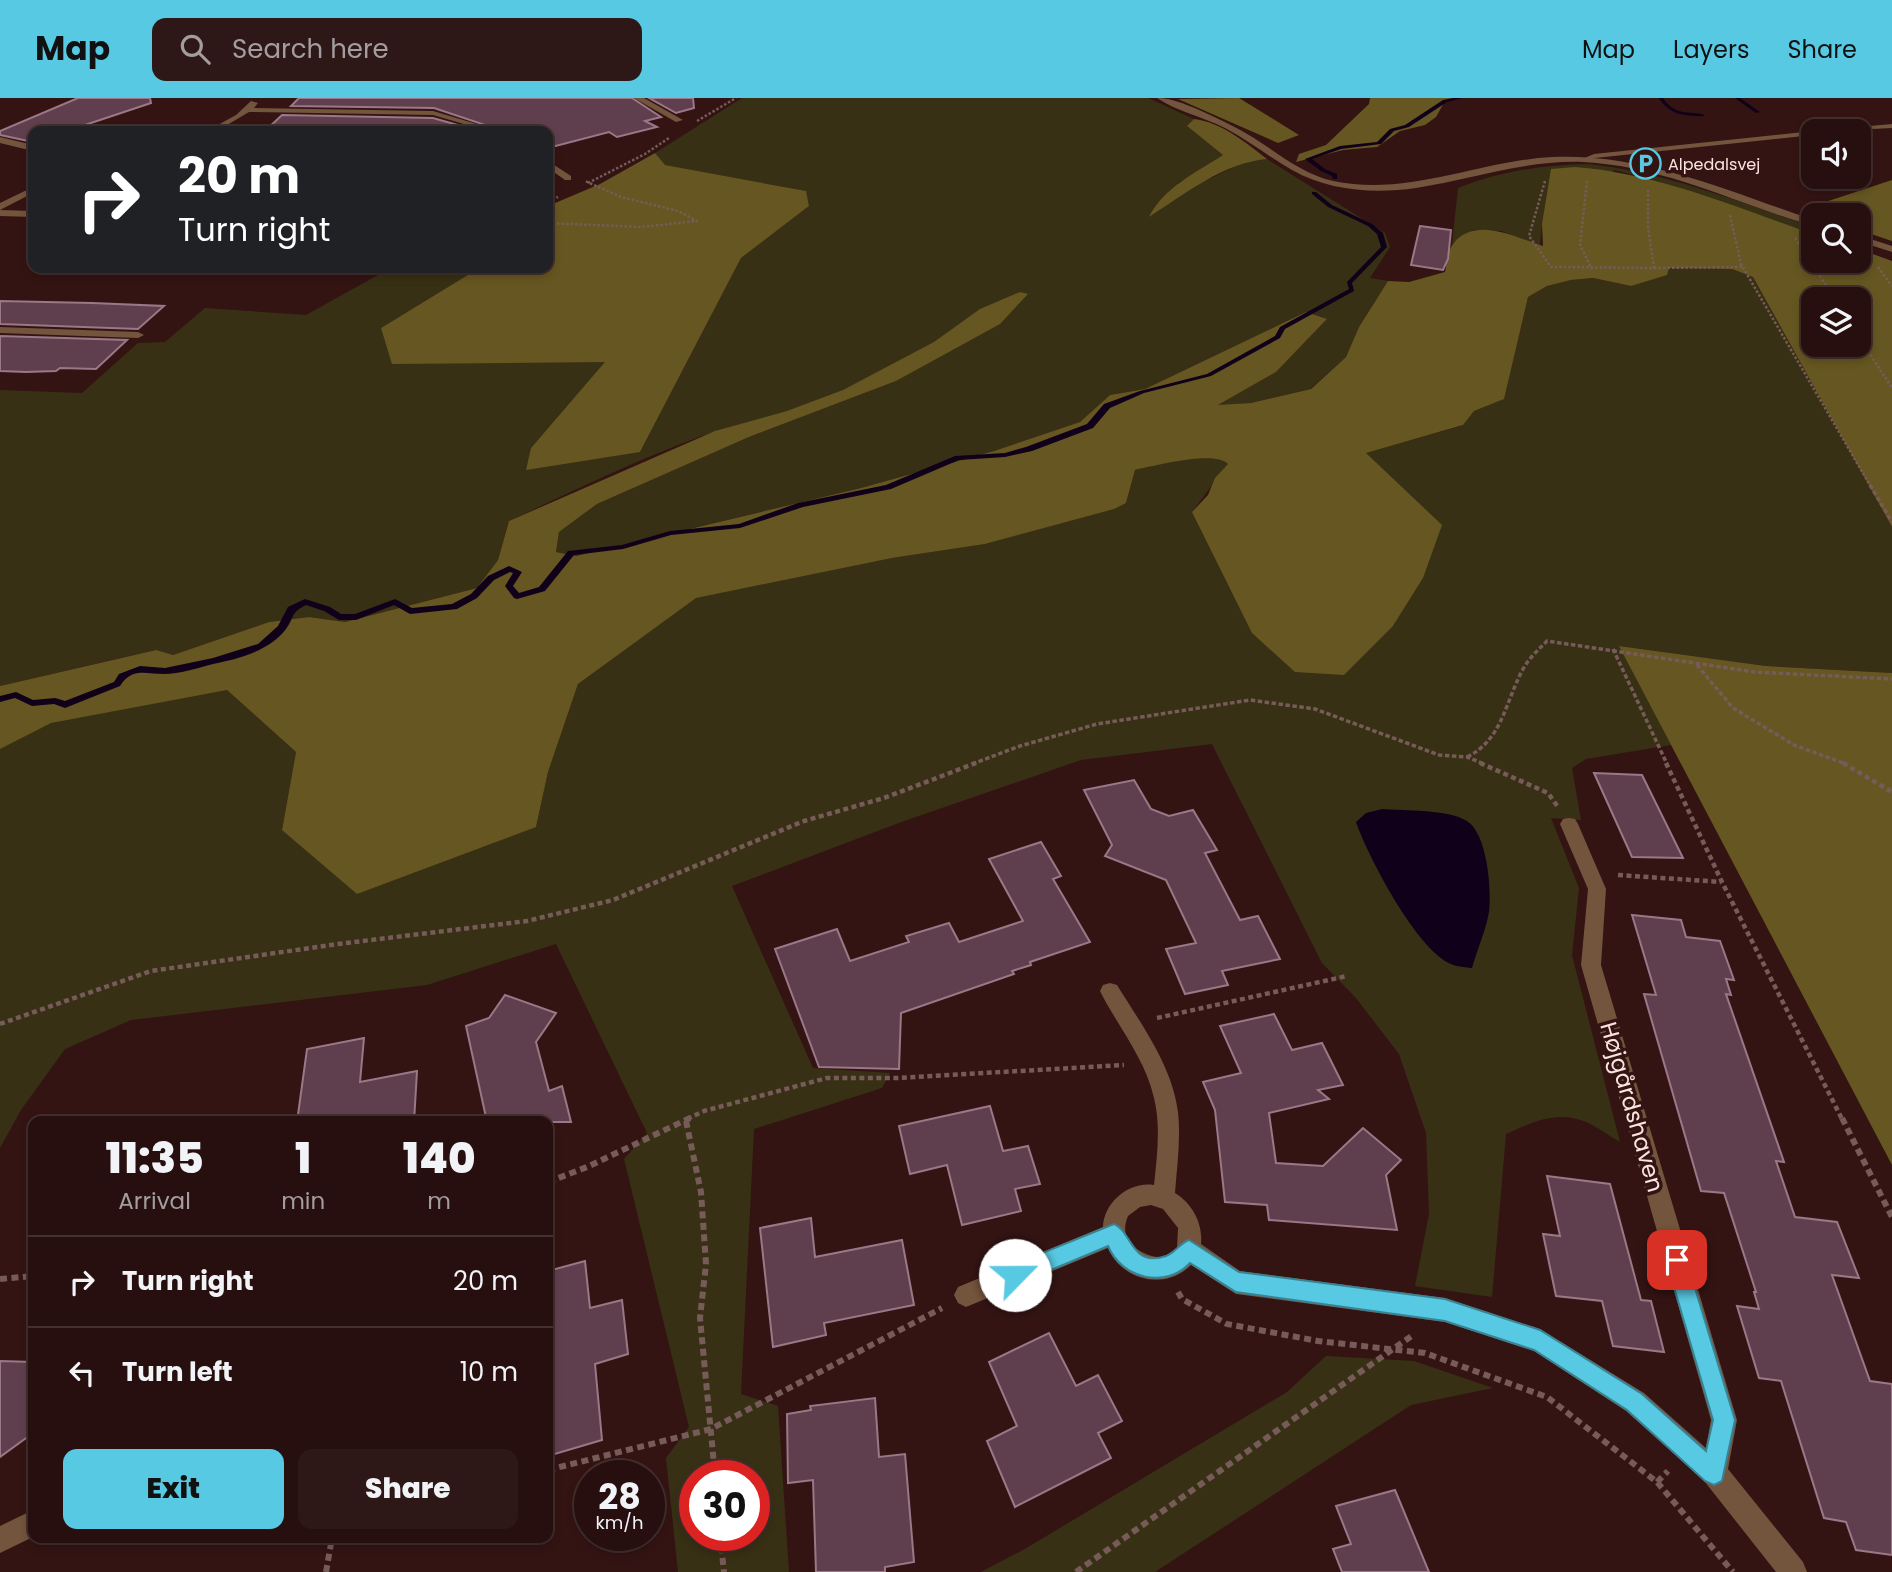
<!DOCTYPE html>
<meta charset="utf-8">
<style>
:root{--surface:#260f0e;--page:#2e1817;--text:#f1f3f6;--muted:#a49c9e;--line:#422f2e;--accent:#58c9e3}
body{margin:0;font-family:Poppins,sans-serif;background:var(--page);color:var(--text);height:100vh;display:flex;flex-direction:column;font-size:26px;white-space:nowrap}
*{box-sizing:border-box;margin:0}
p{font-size:23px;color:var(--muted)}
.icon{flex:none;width:38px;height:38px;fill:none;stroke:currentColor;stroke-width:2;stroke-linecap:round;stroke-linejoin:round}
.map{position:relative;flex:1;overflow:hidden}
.panel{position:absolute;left:28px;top:1018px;width:525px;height:427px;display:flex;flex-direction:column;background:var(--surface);border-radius:14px;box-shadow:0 4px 10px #0003,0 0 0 2px var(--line)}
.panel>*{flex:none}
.top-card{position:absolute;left:28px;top:28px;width:525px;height:147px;border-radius:14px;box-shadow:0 4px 10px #0003,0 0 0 2px var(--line);background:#202124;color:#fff;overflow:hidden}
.controls{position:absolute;left:1801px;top:21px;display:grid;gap:14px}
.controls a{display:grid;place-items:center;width:70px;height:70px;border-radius:14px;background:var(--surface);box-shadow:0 4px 10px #0003,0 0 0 2px var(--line);font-size:35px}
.speed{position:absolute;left:574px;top:1362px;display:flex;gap:14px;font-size:35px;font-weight:700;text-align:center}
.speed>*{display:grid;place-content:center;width:91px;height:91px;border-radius:50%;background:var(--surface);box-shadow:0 4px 10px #0003,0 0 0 2px var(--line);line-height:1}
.speed small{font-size:18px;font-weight:400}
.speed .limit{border:10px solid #d22;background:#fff;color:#111}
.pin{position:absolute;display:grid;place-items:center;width:60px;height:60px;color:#fff;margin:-30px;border-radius:14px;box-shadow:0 4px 10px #0006}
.me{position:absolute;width:77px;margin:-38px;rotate:67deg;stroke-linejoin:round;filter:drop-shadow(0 0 5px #0008)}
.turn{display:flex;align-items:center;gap:24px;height:147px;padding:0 35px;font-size:32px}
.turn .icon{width:91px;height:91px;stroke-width:2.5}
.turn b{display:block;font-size:49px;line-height:60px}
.eta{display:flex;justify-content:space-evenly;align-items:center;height:119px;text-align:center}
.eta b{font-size:42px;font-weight:800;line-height:49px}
.cta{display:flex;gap:14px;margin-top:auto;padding:14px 35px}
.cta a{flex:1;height:80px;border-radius:14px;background:var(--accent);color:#111;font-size:28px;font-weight:800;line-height:80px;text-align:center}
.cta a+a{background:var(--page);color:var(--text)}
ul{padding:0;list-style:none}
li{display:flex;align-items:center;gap:21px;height:91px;padding:0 35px;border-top:2px solid var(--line)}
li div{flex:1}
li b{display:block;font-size:26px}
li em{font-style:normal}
header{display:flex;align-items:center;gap:42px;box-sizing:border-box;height:98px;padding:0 35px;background:var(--accent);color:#111}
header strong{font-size:33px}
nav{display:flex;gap:38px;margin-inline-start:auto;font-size:24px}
.search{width:490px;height:63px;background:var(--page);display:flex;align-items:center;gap:18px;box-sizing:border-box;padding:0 24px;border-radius:14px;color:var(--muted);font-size:26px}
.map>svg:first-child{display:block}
.green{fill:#383014;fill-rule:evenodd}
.forest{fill:#665621;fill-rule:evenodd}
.water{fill:#110019}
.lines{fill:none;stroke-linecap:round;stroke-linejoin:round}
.stream{fill:#110019;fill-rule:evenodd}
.building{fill:#5f3f4e;stroke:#9b7787;stroke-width:2}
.path-far3{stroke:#775b59;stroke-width:2.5;stroke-dasharray:2.5 2;stroke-linecap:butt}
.path-far2{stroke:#775b59;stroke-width:3.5;stroke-dasharray:4.5 2.5;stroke-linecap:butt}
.path-far1{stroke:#775b59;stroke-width:4.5;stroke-dasharray:5 3.5;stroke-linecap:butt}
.path{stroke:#775b59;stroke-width:6;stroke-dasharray:7 4.5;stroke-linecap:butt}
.service{fill:#73543c;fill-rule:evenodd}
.minor{fill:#73543c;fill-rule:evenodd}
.route{fill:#58c9e3;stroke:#398394;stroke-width:2}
.labels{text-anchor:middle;stroke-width:7;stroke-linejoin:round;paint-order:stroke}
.far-poi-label{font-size:16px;fill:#fae4e1;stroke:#331413;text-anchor:start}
.near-street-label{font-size:23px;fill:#fae4e1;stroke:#331413}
</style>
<header>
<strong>Map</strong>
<div class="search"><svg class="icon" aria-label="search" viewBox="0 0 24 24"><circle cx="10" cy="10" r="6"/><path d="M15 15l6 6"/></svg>Search here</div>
<nav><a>Map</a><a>Layers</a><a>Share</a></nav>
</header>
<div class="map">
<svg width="1892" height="1474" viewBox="0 0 1892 1474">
<rect width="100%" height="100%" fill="#331413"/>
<!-- green -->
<g class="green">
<path d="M742,0H1148L1194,21L1188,29L1224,57L1177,86L1207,82L1246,63L1267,61L1385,135L1390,149L1370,180L1388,183L1359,229L1346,259L1310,291L1251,305L1216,308L1276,274L1327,221L1306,214L1145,291L1110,297L1080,324L994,353L861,390L575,458L556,454L559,434L597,406L749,339L896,283L978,232L772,324C733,313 555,402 509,423L498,462L477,490L345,524L309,519L269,524L173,557L155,552L0,588V292L82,295L138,245L165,244L205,210L306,217L387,172L478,171L381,230L606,264L531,350L640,354L741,160L809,108L805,93L664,67L655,55Z"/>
<path d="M1588,66C1665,74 1739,104 1813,129V136L1657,83L1615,72L1542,126L1540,147L1501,133L1474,132L1452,146L1458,90C1501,73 1542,67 1588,66Z"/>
<path d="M1669,170L1732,171L1753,179L1892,429V575L1766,568L1620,548L1671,647L1586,661L1572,670L1581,722L1551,720L1579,790L1572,857L1620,1044C1609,1038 1598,1029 1586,1024C1557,1012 1533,1024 1506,1036L1492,1199L1415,1188L1429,1116L1426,1035L1399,956L1356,900L1322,865L1212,646L1081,662L904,723L732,788L813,970L890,975L882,990L754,1031L741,1296L778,1308L789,1474H678L666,1360L689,1329L624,1061L647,1035L556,846L427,887L131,922L65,951L21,1012L0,1050V651L5,646L51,625L79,618L227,592L296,654L282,732L536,729L548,674L578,586L696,499L892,460L985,446L1126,405L1135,372C1156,367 1211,351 1228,366L1192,414L1344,577L1393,528L1423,480L1365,355L1461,328L1474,313L1503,301L1528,199L1547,188L1571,182L1593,180L1631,188ZM695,1377H754V1437H695Z"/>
<path d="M1326,1258L1414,1263L1493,1290L1411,1307L1155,1474H981L1023,1452L1287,1294Z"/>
</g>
<!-- forest -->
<g class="forest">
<path d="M1239,0L1299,37L1278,45L1178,1Z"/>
<path d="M1370,0H1460L1445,3L1436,19L1425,27L1400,33L1377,49L1343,52L1296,64L1299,56L1326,47L1369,6Z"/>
<path d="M1194,21C1221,24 1245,44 1267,61C1223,65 1185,96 1149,119C1164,89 1197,74 1223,57L1187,28Z"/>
<path d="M655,55L665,67L806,93L809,108L741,160L640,354L526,372L531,350L605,264L392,266L381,230L476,172L250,173L254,170H548V108L600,86Z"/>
<path d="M1575,69C1657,75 1735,109 1813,136V163H1858L1859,151L1892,163V429L1753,179L1732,171L1669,170L1667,177L1631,188L1593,180L1571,182L1547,188L1528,199L1504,301L1474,313L1463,327L1366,355L1442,427L1423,480L1393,528L1344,577L1295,574L1252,535L1192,414L1208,397L1215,380L1228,366C1213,352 1155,368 1135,372L1126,405L1114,411L985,446L892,460L696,500L578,586L548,674L536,729L357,796L282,732L296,654L227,592L51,625L0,651V588L156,552L173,557L269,524L309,519L345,524L477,490L498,462L509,423L715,333L787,313L843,292L934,244L980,211L1020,194L1028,196L1000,226L896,283L749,339L597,406L559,434L556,454L576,458L861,390L994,353L1080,324L1110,297L1145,291L1306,214L1327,221L1276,274L1218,307L1251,305L1311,291L1346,259L1359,229L1388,183L1409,184L1445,174C1447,166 1448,152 1453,146C1475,117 1517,140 1543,148L1542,126L1551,71ZM1858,201V247H1813V201Z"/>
<path d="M1892,82V143L1859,132L1858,117H1817L1801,112Z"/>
<path d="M1619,548L1766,568L1892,575V1067Z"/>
</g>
<!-- water -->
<path class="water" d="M1382,711C1405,713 1447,711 1467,723C1487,735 1492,792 1489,814C1486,832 1477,852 1472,870C1465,869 1457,869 1451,866C1417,852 1368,759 1356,724L1366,715Z"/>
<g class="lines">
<!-- stream -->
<g class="stream">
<path d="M1453,0H1462L1447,4L1409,29L1394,33L1381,46L1341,51L1312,61L1325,71L1337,76V81H1333L1332,78L1321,73L1305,61L1340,48L1377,44L1390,31L1405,27L1443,2Z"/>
<path d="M1659,0H1663C1676,19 1688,12 1705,17L1703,18C1684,18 1670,17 1659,0Z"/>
<path d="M1735,0H1740L1760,14L1756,15Z"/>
<path d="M1312,94H1316L1332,107L1372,126L1383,135L1387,149L1352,185L1354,193L1285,231L1280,240L1211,278L1144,295L1110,310L1093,330L1032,353L1005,359L959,362L891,391L803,409L740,430L671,437L623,451L574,457L545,493L517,501L514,500L505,488L513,475L510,474L494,482L477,500L457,511L410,516L394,507L356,522H339L324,513L306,507C289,516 295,519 286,531C270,553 237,561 213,566C198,570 179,576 164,576C146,576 132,569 120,588L65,610L54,606L32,608L15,600L0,604V598L16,594L33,602L55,600L65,603L114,584L119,576L140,568L165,570L213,560L258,546L278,528L288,509L305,501L330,509L341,516H355L395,501L412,510L452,506L471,496L488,478L509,468L522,474L513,488L519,495L539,489L568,453L622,447L670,433L739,426L798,405L886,387L955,358L1005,355L1026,349L1087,326L1104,306L1140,293L1207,276L1275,238L1280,229L1349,191L1347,184L1381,149L1377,136L1368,128L1328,109L1312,96Z"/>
</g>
</g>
<!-- building -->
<g class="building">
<path d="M78,0H150L151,5L67,33H33V44L0,37V33Z"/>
<path d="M299,0H632L661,19L645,23L657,29L617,39L609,34L548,50V33H503L434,10L291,8Z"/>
<path d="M649,0H693L694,10L676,15Z"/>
<path d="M282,17L433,20L479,33H265Z"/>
<path d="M1420,128L1451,132L1448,161L1443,172L1411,167Z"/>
<path d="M0,203L92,205L164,208L138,231L0,226Z"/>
<path d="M0,238L127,242L96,271L60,270L56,273L26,274L0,273Z"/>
<path d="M1594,675L1642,677L1683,760L1632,759Z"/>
<path d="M1134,682L1151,711L1169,718L1193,712L1217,752L1205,755L1240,822L1258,818L1280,861L1222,873L1228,887L1185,896L1166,851L1196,845L1166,782L1105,758L1112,747L1084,692Z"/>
<path d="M1041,744L1061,778L1053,781L1090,844L1030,864L1031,867L1012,873L1014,876L901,915L899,971L819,969L775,851L837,831L850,863L909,844L906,838L949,825L959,844L1023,823L989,761Z"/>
<path d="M1632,817L1681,822L1686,839L1720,843L1734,882L1726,881L1731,897L1726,896L1784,1064L1776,1063L1795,1119L1837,1124L1859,1180L1832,1177L1870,1283L1892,1286V1457L1856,1452L1846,1424L1824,1420L1781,1283L1759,1280L1737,1208L1759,1211L1754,1194H1756L1724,1095L1701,1093L1644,896L1656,897Z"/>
<path d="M505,897L556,915L536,944L549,993L562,988L571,1024H487L466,928L489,920Z"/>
<path d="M1274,916L1292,952L1322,945L1343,987L1318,992L1329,1001L1269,1015L1276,1065L1323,1068L1363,1030L1401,1062L1386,1077L1397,1132L1269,1122L1267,1107L1225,1104L1215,1012L1203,984L1241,975L1220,928Z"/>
<path d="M364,940L360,984L417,973L414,1024H297L307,951Z"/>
<path d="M990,1008L1003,1053L1028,1048L1040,1086L1015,1091L1021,1113L962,1127L947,1067L910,1076L899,1028Z"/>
<path d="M1547,1078L1610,1086L1641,1202L1651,1203L1664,1254L1613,1248L1602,1203L1556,1198L1543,1136L1560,1138Z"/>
<path d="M811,1120L815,1159L902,1142L914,1207L824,1225L826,1237L773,1249L760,1130Z"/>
<path d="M585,1163L590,1210L622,1202L628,1256L595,1266L602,1342L548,1358V1173Z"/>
<path d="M1049,1235L1076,1288L1098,1277L1122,1323L1098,1335L1111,1360L1015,1409L987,1343L1017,1328L989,1264Z"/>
<path d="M0,1263L33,1264V1335L0,1359Z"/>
<path d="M875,1300L879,1359L905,1356L914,1464L885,1469V1474H816L813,1382L788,1385L787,1316L811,1312L810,1308Z"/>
<path d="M1395,1392L1429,1474H1342L1333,1451L1351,1446L1336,1408Z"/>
</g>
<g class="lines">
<!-- path-far3 -->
<g class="path-far3">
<path d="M697,23L736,0"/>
<path d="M1545,83L1529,138L1551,169L1654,170L1648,129V92"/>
<path d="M1587,83L1580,147L1592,171"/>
<path d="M588,85L645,56L669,40"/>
<path d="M548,103L558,99"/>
<path d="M1730,117L1741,166L1871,389"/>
<path d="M548,125L641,129L697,123L678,113L621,99L585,83"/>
<path d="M1795,140L1835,201"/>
<path d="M1878,169L1892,188"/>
<path d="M1654,170L1743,169"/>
<path d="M1858,238L1892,290"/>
</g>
<!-- path-far2 -->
<g class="path-far2">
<path d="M1870,387L1892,424"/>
<path d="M1613,551L1667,666"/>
<path d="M1697,567L1733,610L1794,647L1846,666"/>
<path d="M1467,659C1502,642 1505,605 1522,573C1528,561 1538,552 1547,543L1755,574L1892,581"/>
<path d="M972,666L1020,648L1097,626L1250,602L1315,611L1439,657L1467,659L1484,666"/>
</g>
<!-- path-far1 -->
<g class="path-far1">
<path d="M1480,665L1548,695L1558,709"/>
<path d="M1666,665L1722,784L1842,1021"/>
<path d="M1843,665L1892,694"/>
<path d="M1618,777L1721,784"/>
<path d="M1157,920L1347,878"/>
<path d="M0,926L151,873L338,846L527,823L613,802L804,723L884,700L976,665"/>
<path d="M687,1021L704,1013L827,980H897L1124,967"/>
</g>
<!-- path -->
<g class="path">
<path d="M1842,1020L1892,1119"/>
<path d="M686,1023L701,1094L706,1166L700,1220L715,1377"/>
<path d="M548,1084L587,1069L690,1020"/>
<path d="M0,1181L33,1178"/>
<path d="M1178,1194L1182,1201L1227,1226L1318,1243L1425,1255L1547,1299L1657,1384L1733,1474"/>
<path d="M548,1372L711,1331L942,1210"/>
<path d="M1657,1384L1668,1373"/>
<path d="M720,1437L724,1474"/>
<path d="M326,1474L332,1440"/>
<path d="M1076,1474L1413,1237"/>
</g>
<!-- service -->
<g class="service">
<path d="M1892,26V30L1832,33L1836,31Z"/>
<path d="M1813,33V37L1595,60L1586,63L1582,61L1594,56L1813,33H1815Z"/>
</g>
<!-- minor -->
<g class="minor">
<path d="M634,0H644L683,22L676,24Z"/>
<path d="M1157,0C1172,0 1184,6 1197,11C1217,20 1236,29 1254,40C1279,56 1303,76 1333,83C1408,99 1478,63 1552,59C1643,55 1729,93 1813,122V128C1737,106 1665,68 1583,64C1526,62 1472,81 1416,90C1374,96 1329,93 1292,72C1269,59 1248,42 1225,30C1203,19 1176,13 1157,0Z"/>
<path d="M251,3L258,5L254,10L433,13L500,33H488L433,17L249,14L217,33H207L236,17Z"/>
<path d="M0,39L33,47V53L0,45Z"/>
<path d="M548,63L571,78V82H565L548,70Z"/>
<path d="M33,89V95L0,112V105Z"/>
<path d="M0,112L33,113V119L0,118Z"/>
<path d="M1858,137L1892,148V154L1858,143Z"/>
<path d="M0,229L138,234L144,237L138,240L0,235Z"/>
<path d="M1569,720L1575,721L1578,726L1606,791L1601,867L1737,1322L1728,1371L1803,1464L1807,1474H1776L1705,1384L1680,1361L1626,1313L1534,1253L1445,1224L1236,1196L1191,1167C1166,1193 1122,1183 1108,1150L966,1209L958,1205L954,1197L958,1189L1103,1129C1104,1104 1129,1083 1154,1087C1157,1058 1161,1028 1154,1000C1145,960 1118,929 1100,893L1103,887L1110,885L1117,887C1141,926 1172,967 1178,1014C1181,1041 1177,1068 1175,1095C1193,1106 1203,1126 1201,1146L1240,1173L1445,1200L1540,1231L1644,1295L1706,1350L1711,1322L1581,867L1588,791L1560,726L1563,721ZM1151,1107L1163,1111L1178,1130L1177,1150L1162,1160C1140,1157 1117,1144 1128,1118L1140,1109Z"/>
<path d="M33,1412V1439L0,1455V1428Z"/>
</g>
</g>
<!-- route -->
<path class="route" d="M1114,1126C1132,1133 1131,1170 1166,1158C1175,1155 1180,1145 1189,1142L1239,1174L1445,1201L1540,1232L1642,1296L1706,1353L1713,1322L1666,1162L1669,1154L1677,1151L1684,1154L1735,1322L1722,1383L1714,1387L1705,1383L1627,1312L1534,1252L1445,1223L1236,1194L1190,1165C1166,1191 1122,1181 1108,1148L1015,1187L1008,1184L1004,1177L1008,1169Z"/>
<!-- icons -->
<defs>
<symbol id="parking-ring" viewBox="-11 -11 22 22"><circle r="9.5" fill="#331413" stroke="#58c9e3" stroke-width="1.5"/><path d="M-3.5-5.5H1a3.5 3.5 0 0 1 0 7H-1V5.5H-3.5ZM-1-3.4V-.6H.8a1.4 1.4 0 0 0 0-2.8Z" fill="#58c9e3"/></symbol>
</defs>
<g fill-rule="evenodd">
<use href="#parking-ring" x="1628" y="48" width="35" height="35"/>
</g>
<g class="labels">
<!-- far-poi labels -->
<g class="far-poi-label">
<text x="1668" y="72">Alpedalsvej</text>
</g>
<!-- near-street labels -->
<g class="near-street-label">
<text transform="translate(1632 1009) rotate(74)" y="8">Højgårdshaven</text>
</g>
</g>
</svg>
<div class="controls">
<a><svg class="icon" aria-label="sound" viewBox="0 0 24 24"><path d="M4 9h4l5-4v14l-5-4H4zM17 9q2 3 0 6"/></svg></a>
<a><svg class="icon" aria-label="search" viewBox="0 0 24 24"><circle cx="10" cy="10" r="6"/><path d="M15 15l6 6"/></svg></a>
<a><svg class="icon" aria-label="layers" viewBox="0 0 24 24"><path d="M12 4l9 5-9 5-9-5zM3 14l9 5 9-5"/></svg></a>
</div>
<div class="speed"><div>28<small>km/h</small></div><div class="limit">30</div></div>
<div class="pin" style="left:1677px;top:1162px;background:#d93025"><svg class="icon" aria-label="arrive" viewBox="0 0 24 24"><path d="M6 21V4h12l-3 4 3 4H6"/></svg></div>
<svg class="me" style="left:1015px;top:1177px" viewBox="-20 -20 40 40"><circle r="19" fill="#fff"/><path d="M0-13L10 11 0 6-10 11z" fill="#58c9e3"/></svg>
<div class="top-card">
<div class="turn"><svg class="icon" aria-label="right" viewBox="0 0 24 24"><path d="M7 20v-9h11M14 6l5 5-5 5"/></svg><div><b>20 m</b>Turn right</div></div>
</div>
<section class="panel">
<div class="eta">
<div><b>11:35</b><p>Arrival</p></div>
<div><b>1</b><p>min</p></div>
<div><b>140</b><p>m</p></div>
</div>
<ul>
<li><svg class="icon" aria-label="right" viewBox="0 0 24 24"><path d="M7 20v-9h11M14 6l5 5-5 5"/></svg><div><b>Turn right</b></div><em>20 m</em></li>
<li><svg class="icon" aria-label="left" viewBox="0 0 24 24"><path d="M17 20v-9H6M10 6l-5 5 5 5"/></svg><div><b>Turn left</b></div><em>10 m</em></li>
</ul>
<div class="cta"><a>Exit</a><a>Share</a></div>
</section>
</div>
